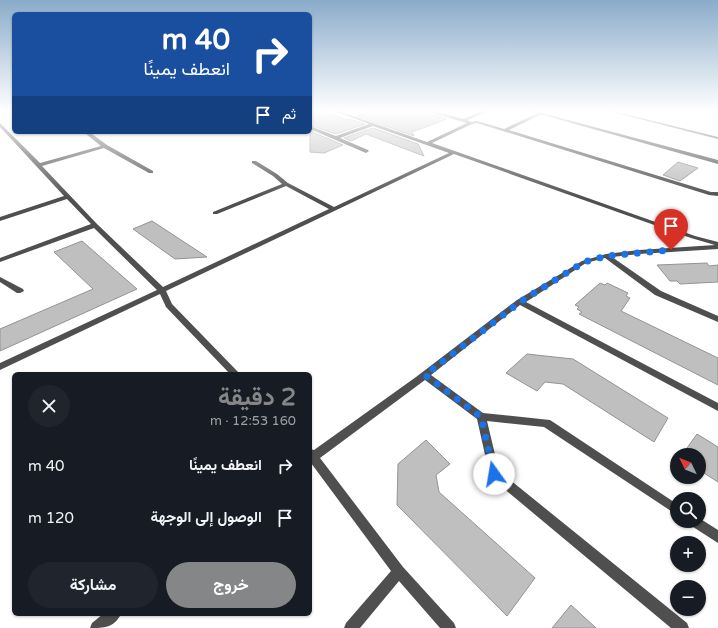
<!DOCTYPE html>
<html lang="ar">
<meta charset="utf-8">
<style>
:root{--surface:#171b24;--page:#20242c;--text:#f1f3f6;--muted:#9ea1a6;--accent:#858687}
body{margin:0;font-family:"Varela Round",Vazirmatn,sans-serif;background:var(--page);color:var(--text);direction:rtl;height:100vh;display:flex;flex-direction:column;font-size:15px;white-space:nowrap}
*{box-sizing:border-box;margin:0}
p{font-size:13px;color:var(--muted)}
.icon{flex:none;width:22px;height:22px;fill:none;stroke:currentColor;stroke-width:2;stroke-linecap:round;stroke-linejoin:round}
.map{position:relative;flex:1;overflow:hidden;direction:ltr}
.side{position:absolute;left:12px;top:372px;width:300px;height:244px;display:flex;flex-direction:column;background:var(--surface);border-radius:6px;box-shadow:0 1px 3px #0004;direction:rtl}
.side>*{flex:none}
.hud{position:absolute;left:12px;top:12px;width:300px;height:122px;border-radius:6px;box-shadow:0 1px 3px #0004;direction:rtl;background:#1a4fa0;color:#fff;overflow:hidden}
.needle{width:26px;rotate:313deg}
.fabs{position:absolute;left:670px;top:448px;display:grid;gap:8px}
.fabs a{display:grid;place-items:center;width:36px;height:36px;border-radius:50%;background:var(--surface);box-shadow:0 1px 3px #0004;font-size:20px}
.pin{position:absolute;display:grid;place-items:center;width:34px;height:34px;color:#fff;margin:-41px -17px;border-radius:50% 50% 50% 0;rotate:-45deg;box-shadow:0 0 4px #0007}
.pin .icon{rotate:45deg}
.me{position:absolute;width:44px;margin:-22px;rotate:347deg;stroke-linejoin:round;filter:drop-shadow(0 0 3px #0008)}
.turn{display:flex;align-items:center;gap:14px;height:84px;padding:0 16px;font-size:18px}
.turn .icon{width:52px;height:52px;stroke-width:2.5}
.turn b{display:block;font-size:28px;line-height:34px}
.then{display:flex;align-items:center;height:38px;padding:0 16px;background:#0003;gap:8px;font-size:15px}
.round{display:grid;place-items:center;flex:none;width:42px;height:42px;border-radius:21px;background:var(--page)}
.summary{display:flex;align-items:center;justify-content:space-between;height:68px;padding:0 16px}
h1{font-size:24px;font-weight:700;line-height:30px;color:var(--accent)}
.primary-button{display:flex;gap:8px;margin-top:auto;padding:8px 16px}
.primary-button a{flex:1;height:46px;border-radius:24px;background:var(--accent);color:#fff;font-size:16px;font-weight:700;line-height:46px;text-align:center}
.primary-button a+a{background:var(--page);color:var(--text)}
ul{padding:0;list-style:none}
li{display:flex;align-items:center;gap:12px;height:52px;padding:0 16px}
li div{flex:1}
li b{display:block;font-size:15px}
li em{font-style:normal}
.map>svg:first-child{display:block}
.building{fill:#bfbfbf;stroke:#939393}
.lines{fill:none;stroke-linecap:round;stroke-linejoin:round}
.minor{fill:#4f4f4f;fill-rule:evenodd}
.tertiary{fill:#4f4f4f;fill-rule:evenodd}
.route{stroke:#1a73e8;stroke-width:7;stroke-dasharray:0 12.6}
</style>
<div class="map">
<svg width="718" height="628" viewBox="0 0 718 628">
<rect width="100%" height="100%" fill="#fff"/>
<!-- building -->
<g class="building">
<path d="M310,111H322L347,120L350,119L365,124L336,134L310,125Z"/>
<path d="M372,111H419L447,119L412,132L414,136L357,116Z"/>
<path d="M373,128L418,144L424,156L366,134L351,141L344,138Z"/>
<path d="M310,131L343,145L324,153L310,152Z"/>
<path d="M678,162L698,168L680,181L663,175Z"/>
<path d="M152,221L207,257L175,259L133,229Z"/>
<path d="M82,241L137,289L0,351V329L93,289L54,252Z"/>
<path d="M707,263L709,266L718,265V282L680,284L677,281H670L657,265Z"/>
<path d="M600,283L605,285L607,283L628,293L626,296L630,298L621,311L718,358V385L579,314L582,312L577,309L579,307L575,305Z"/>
<path d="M527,354L573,359L668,418L654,442L563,384L545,382L537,391L506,373Z"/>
<path d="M697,434L718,447V482L699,470V455H682Z"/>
<path d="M426,440L450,464L436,475L439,492L535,578L507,616L397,505L398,464Z"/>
<path d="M571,605L596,628H552Z"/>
</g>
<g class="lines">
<!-- minor -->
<g class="minor">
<path d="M334,111H339L427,142L467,123L429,112V111H434L463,119L482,111H487V112L467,120L471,122L477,121L504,129L540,112H542V114L509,130L711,192H718V196L709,195L477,123L472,124L432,143L695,236L718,242V249L639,254L612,257L661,291L718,316V322L655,295L605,258L586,263L526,302L718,403V411L520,305L431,375L483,413L550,420L677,504V515L544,427L487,421L499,471L687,623L689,628H671L490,477L477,419L425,380L320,458L403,567L454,623L456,628H440L399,581L360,628H344L346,623L391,571L311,463L310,464V449L314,450L416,377L517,300L582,261L606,254L639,250L715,245L691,238L454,154L166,291L172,304L240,374H230L166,307L160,294L0,370V363L157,290L94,228L0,262V258L91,224L67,199L0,221V217L64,196L0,127V123L40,163L101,146L86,134L90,132H98L92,134L107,145L153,171V173H149L104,148L42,166L97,224L163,287L329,209L286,186L217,214H213V212L282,184L273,176L252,163V161H256L277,174L288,183L334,207L449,153L373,126L340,138L368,150L369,151L366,153L310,129V126L336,136L369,124Z"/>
<path d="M0,277L23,289L24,291L20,293H17L0,282Z"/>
<path d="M699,518L718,530V543L690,525L688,521H699Z"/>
<path d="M103,614H121C114,628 104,628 90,628L92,623Z"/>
</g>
<!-- tertiary -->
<g class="tertiary">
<path d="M529,111H534L718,160V164Z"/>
<path d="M608,111H613L718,137V139Z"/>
</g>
</g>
<!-- sky -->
<linearGradient id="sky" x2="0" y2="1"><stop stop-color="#8aabca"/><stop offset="0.56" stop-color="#fff"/><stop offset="1" stop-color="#fff" stop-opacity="0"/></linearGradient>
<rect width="718" height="198" fill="url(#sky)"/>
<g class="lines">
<!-- route -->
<path class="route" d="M494,474L481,417L425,375L520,302L584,262L606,256L671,250"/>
</g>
</svg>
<div class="fabs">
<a><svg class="needle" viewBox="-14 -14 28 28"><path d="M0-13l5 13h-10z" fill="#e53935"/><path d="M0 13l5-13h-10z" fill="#9ea1a6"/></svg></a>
<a><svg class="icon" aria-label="search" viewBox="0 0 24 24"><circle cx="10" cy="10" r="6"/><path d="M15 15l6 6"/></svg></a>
<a>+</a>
<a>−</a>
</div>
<div class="pin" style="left:671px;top:250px;background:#d93025"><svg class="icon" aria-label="arrive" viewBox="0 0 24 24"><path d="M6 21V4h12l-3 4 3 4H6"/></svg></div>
<svg class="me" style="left:494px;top:474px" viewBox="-20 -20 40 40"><circle r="19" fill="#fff"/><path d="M0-13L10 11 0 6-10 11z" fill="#1a73e8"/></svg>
<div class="hud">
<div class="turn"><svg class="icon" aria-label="right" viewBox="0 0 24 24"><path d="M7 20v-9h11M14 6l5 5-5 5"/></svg><div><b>40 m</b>انعطف يمينًا</div></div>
<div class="then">ثم<svg class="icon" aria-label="arrive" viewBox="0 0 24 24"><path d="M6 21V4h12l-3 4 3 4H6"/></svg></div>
</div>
<section class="side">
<div class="summary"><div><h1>2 دقيقة</h1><p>160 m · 12:53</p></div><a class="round"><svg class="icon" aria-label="close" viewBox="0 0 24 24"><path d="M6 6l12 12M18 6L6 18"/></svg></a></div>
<ul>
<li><svg class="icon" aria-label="right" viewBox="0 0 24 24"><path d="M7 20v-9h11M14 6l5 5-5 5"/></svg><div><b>انعطف يمينًا</b></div><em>40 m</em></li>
<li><svg class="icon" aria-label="arrive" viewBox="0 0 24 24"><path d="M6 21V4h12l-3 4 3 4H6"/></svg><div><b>الوصول إلى الوجهة</b></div><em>120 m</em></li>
</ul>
<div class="primary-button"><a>خروج</a><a>مشاركة</a></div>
</section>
</div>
